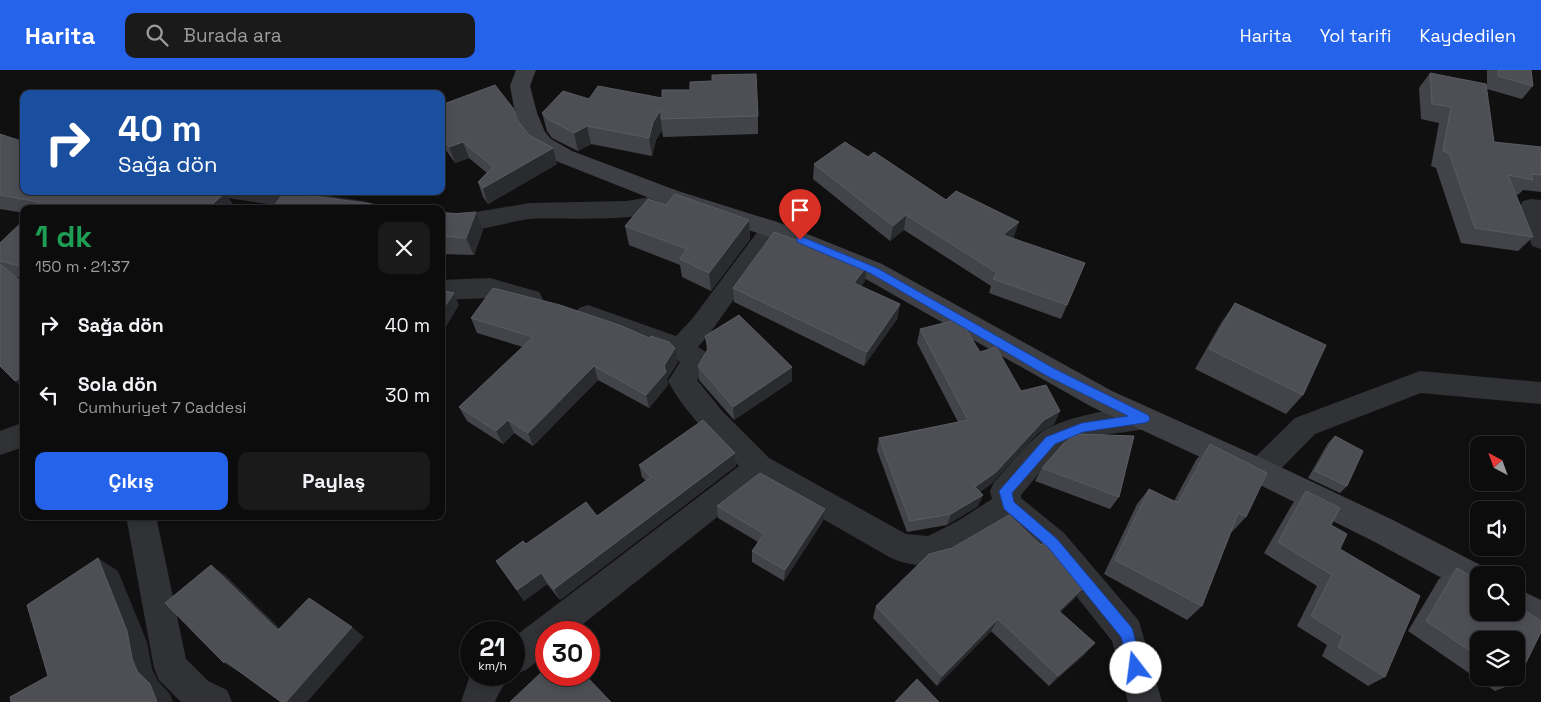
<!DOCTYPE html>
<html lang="tr">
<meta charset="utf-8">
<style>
:root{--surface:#0c0c0d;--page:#1a1a1b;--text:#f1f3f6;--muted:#9a9b9d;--line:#2c2c2e;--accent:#2563eb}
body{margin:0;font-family:"Space Grotesk",sans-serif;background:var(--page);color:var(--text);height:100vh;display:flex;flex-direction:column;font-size:19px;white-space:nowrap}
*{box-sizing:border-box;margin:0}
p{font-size:16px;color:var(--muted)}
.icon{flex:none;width:28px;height:28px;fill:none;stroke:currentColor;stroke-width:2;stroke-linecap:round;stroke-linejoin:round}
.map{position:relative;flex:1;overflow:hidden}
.drawer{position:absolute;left:20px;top:135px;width:425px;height:315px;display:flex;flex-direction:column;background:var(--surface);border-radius:10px;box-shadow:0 2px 8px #0003,0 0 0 1px var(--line)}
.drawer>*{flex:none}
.hud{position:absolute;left:20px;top:20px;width:425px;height:105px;border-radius:10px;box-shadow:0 2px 8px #0003,0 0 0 1px var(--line);background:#1a4fa0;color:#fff;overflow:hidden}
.needle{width:32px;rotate:319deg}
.tools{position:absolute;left:1470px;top:366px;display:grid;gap:10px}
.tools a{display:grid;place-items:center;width:55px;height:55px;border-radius:10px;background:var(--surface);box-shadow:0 2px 8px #0003,0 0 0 1px var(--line);font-size:25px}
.speed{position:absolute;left:460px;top:551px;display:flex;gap:10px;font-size:25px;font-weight:700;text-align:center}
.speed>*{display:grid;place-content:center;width:65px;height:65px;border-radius:50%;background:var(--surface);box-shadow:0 2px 8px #0003,0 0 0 1px var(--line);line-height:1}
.speed small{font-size:12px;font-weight:400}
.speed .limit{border:8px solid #d22;background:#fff;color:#111}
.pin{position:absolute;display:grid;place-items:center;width:42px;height:42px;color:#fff;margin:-51px -21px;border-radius:50% 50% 50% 0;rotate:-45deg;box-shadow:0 0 5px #0007}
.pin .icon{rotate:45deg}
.me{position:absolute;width:55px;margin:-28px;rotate:345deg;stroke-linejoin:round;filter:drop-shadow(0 0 4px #0008)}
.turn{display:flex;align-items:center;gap:18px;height:105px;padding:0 15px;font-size:22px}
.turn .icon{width:65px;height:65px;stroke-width:2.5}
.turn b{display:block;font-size:35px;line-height:42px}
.round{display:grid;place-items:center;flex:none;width:52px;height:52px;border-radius:10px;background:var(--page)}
.summary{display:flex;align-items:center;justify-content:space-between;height:85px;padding:0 15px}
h1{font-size:30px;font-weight:800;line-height:38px;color:#1e9e55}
.button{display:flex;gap:10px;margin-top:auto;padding:10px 15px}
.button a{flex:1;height:58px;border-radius:10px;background:var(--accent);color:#fff;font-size:20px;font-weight:800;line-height:58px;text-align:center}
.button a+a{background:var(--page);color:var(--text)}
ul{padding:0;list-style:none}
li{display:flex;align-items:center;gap:15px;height:70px;padding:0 15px}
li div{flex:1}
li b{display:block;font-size:19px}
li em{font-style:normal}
header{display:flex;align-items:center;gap:30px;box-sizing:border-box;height:70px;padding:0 25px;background:var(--accent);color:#fff}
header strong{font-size:24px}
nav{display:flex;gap:28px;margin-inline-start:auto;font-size:18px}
.search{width:350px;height:45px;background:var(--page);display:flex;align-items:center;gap:12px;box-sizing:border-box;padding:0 18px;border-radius:10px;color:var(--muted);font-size:19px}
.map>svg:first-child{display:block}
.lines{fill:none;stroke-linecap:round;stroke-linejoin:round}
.minor{fill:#313236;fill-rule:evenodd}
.secondary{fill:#3f4046;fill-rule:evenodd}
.wall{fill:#434449;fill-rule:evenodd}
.shaded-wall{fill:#2a2b2e}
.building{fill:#4d4f54;stroke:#5a5c63}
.route{fill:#2563eb;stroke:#184099}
</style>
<header>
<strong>Harita</strong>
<div class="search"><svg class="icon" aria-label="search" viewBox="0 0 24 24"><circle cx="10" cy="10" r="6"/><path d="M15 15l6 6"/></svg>Burada ara</div>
<nav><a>Harita</a><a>Yol tarifi</a><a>Kaydedilen</a></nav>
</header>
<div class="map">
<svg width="1541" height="632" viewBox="0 0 1541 632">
<rect width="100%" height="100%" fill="#101011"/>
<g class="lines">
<!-- minor -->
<g class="minor">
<path d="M670,119L678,121L682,127C664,157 562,146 529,149C508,152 486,160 464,160C457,161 449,158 441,157V141L464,144L530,133L626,131L645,128Z"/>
<path d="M223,121H294L363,131L371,133L375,139H303L234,129L226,127Z"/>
<path d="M1531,129L1541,130V179L1532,176L1519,137L1523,131Z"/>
<path d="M772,150L780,153L784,159L710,263L698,277L706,282L709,290L697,310L723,342L769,388L906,464L928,466L956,452L992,429L990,421L994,412C1009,396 1023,378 1039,364C1058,348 1132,332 1154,340L1158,348L1154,356C1126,366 1083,361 1060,381C1046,393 1034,410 1021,425V428L1064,463L1139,551L1162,632H1128L1112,571L1042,483L1007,453C991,463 945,494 929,495C916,496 902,493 891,488L760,413L573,562H546V584L526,600L514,605V567L739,396C714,370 685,343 668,311L680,292L672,285L579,252L575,245L579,238L588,235L676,266L692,249L764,153Z"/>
<path d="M490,208L539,222L543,229L539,236L530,239L490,228L441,230V210Z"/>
<path d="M1420,301L1541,312V334L1421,323L1315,364L1270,410L1260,414L1250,410L1245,401L1250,392L1295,348Z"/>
<path d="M24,352V377L0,385V361Z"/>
<path d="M126,446H156L186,589L208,611L227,620L232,632H181L159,610L154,598Z"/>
<path d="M471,602V605H509C505,615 499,621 495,632H461Z"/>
</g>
<!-- secondary -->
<g class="secondary">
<path d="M516,0H536L530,16L537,43L545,62L551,69L572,81L678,121L780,153L882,194L1112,321L1270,392L1393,450L1490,500L1492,505H1479V526L1468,522L1371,470L1250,410L1092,337L864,208L764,165L662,133L556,91L535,79L524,65L515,43L510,16Z"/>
<path d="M1516,518L1541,530V564L1505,545L1503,542H1516Z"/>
</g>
</g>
<!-- wall -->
<g class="wall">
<path d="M1487,0H1531L1533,16L1522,29L1487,19Z"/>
<path d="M1430,3L1494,72L1541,77V122L1523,120L1518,125L1516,124L1533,167L1518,181L1461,173L1436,98L1431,96L1439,53L1421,49L1419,18Z"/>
<path d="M589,29L758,46V64L663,67L662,60L656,70L652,86L591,74L578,81L552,68L547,61L542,43Z"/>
<path d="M441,35L518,51L529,65L557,94L488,134L483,127L478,112L487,103L469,88L455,93L441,73Z"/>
<path d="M0,64L24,121L225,123L236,139H24V143L0,139Z"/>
<path d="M868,87L1014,167L1012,169L1085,193L1061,249L989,223L991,216L904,160L890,171L813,109L814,94Z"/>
<path d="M666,135L749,150L750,169L711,221L682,207L680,195L629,175L625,156Z"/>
<path d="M441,142L483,160L474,185L441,184Z"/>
<path d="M24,150V209L16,207L24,214V318L15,311L0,296V173Z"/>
<path d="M867,196L865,211L861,216L900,234L897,249L864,296L734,232L733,218Z"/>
<path d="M1235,233L1303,325L1286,344L1195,299L1221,253Z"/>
<path d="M471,248L678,292L667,309L668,315L649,338L598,310L533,376L514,363L503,374L467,351L459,337L523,277L477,263Z"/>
<path d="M920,259L980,282L1021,321L1060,341L1054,354L1038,363L991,414L980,422L983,425L978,436L955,450L947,455L907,462L877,380L879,368L958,352L917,273Z"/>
<path d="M705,266L792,311L734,350L699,310L698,296L707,281Z"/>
<path d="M1335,366L1347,416L1340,423L1308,408L1328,373Z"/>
<path d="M1210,374L1246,447L1231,463L1202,536L1187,550L1104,504L1137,434L1149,419L1174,431L1196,390Z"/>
<path d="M735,383L736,396L560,530L547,514L524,531L496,491L526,474L597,446L646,411L642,407L639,395Z"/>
<path d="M1042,398L1119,427L1110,439L1035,411Z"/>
<path d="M1306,421L1331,455L1385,607L1368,616L1322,586L1327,575L1297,556L1317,516L1264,483L1293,433Z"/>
<path d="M717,436L823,451L784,511L752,492V481L758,472L718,448Z"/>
<path d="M1457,498L1479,511V542H1516V535L1541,551V562L1516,613L1495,621L1408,561L1439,509ZM1479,570H1516V608H1479Z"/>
<path d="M1075,528L1060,542L1085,584L1049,616L991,561L937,616L873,548L876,536Z"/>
</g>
<!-- shaded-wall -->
<g class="shaded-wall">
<path d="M661,40V49L662,60L656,70L652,86L649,68L653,52Z"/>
<path d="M587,56L591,74L578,81L574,63Z"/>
<path d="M463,72L469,88L455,93L449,77Z"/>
<path d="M553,78L557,94L488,134L483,118Z"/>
<path d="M225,123L236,139H207Z"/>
<path d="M476,142L483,160L474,185L466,168Z"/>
<path d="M906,145L904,160L890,171L893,156Z"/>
<path d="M749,150L750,169L711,221L709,203Z"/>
<path d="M1019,152L1014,167L998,180L1003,165Z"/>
<path d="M867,196L865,211L852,228L854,213Z"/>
<path d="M454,223L459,235L441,265V242Z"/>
<path d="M900,234L897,249L864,296L867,282Z"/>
<path d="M675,278L678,292L667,309L668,315L649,338L646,325Z"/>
<path d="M594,296L598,310L533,376L528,363Z"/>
<path d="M792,297V311L734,350L733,337Z"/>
<path d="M24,305V318L15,311Z"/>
<path d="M1060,341L1054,354L1038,363L991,414L970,429L975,417L1044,350Z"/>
<path d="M508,350L514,363L503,374L496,361Z"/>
<path d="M735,383L736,396L560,530L554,519Z"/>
<path d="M983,425L978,436L955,450L947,455L951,444Z"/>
<path d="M825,439L823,451L784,511L785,500Z"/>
<path d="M98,488L118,501L147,572L152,599L158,611L170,624L173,632H157L137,601L132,588Z"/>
<path d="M211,495L226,506L292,570L278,560Z"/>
<path d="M541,503L547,514L524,531L517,520Z"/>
<path d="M1085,516L1075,528L1050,553L1059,541Z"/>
<path d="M998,549L991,561L937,616L942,606Z"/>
<path d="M352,557L364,567L307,632H286Z"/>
<path d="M1095,573L1085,584L1049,616L1058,606Z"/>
<path d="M225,591L241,600L239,602L224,593Z"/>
</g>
<!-- building -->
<g class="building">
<path d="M1498,0H1531L1533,16L1498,6Z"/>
<path d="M1430,3L1486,14L1494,72L1541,77V105L1531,104L1533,110L1508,105L1533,167L1475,158L1449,83L1443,81L1451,37L1432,34Z"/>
<path d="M756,4L758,46L661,49V40L653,52L649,68L587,56L574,63L548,49L542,43L563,21L589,29L598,16L662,28V20H690V12L712,11V5Z"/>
<path d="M495,15L513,38L518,51L529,65L553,78L483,118L478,112L493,97L463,72L449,77L441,66V35Z"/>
<path d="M0,64L24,72V121H221L225,123L207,139H32L39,132L0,125Z"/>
<path d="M845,72L868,87L874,82L946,130L956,121L1019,152L1003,165L1085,193L1067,235L993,209L997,203L906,145L893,156L814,94Z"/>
<path d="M284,122L408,139H272Z"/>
<path d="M675,124L749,150L709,203L680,189L687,179L625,156L648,129L666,135Z"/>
<path d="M441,142L451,144L476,142L466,168L441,166Z"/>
<path d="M24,150V197L0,191V173Z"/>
<path d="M774,162L867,196L854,213L900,234L867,282L733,218Z"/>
<path d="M0,194L24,214V305L15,311L0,296Z"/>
<path d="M493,218L560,235L622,256L649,268L651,266L669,272L675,278L664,296L666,302L646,325L594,296L528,363L508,350L496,361L459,337L533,267L471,248Z"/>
<path d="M441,220L454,223L441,242Z"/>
<path d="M1235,233L1326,275L1303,325L1209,279Z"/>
<path d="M739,245L792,297L733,337L698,296L709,277L705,266Z"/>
<path d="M960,249L980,282L996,277L1021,321L1046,315L1060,341L1044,350L996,402L975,417L983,425L959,439L951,444L910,451L879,368L968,350L920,259Z"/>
<path d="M703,350L735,383L554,519L541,503L517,520L496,491L523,471L526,474L586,432L597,446L651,407L639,395Z"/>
<path d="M1076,364L1134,366L1119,427L1042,398L1063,374Z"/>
<path d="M1335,366L1363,381L1347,416L1315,401Z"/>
<path d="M1210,374L1267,403L1246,447L1238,443L1202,536L1115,490L1149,419L1178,433Z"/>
<path d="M760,403L825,439L785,500L752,481L764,464L717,436Z"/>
<path d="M1306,421L1340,438L1331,455L1347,464L1340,479L1420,526L1385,607L1338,577L1343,566L1311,546L1332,505L1278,472Z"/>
<path d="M1009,445L1041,475L1046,470L1054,477L1085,516L1059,541L1095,573L1058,606L998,549L942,606L876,536L929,484L952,478Z"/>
<path d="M98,488L127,561L132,588L137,601L150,614L157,632H11L10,627L48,606L27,535Z"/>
<path d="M211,495L278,560L309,528L352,557L286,632H281L225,591L224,593L165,533Z"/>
<path d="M1457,498L1479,511V542H1516V535L1541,551V562L1516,613L1509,608H1516V570H1479V587L1426,551Z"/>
<path d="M546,598V605H585L611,632H510Z"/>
<path d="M917,609L939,632H895Z"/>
</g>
<!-- route -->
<path class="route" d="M800,166L877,198L1055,299L1148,345L1150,348L1148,352L1144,353L1083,362L1055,374L1012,423L1014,432L1057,469L1132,558L1143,598L1141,603L1136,605L1131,603L1121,567L1048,477L1004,439L999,421L1046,367L1082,353L1128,346L1047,306L870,203L797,172V167Z"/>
</svg>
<div class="tools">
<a><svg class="needle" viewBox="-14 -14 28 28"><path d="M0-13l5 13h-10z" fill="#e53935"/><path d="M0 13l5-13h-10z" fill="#9a9b9d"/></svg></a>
<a><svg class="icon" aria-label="sound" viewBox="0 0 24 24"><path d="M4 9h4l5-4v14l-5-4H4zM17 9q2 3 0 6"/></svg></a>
<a><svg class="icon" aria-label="search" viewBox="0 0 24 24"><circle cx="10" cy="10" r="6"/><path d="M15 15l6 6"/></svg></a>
<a><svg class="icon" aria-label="layers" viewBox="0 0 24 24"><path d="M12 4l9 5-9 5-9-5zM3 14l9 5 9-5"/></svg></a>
</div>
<div class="speed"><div>21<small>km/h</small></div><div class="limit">30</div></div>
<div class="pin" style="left:800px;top:170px;background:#d93025"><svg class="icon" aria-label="arrive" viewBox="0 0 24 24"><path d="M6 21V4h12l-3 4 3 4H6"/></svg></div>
<svg class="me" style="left:1136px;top:598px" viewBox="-20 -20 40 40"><circle r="19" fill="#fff"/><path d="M0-13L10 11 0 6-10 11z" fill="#2563eb"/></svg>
<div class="hud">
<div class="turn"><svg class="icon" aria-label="right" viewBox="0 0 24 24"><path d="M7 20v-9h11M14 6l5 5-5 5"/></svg><div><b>40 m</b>Sağa dön</div></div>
</div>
<section class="drawer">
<div class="summary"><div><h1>1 dk</h1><p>150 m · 21:37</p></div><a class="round"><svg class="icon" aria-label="close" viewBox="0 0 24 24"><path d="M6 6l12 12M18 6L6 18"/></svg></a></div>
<ul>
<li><svg class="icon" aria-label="right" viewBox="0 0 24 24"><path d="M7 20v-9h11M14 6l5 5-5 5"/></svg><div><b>Sağa dön</b></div><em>40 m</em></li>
<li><svg class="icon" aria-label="left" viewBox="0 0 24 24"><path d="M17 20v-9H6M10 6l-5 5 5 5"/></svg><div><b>Sola dön</b><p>Cumhuriyet 7 Caddesi</p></div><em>30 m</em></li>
</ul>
<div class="button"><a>Çıkış</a><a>Paylaş</a></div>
</section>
</div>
